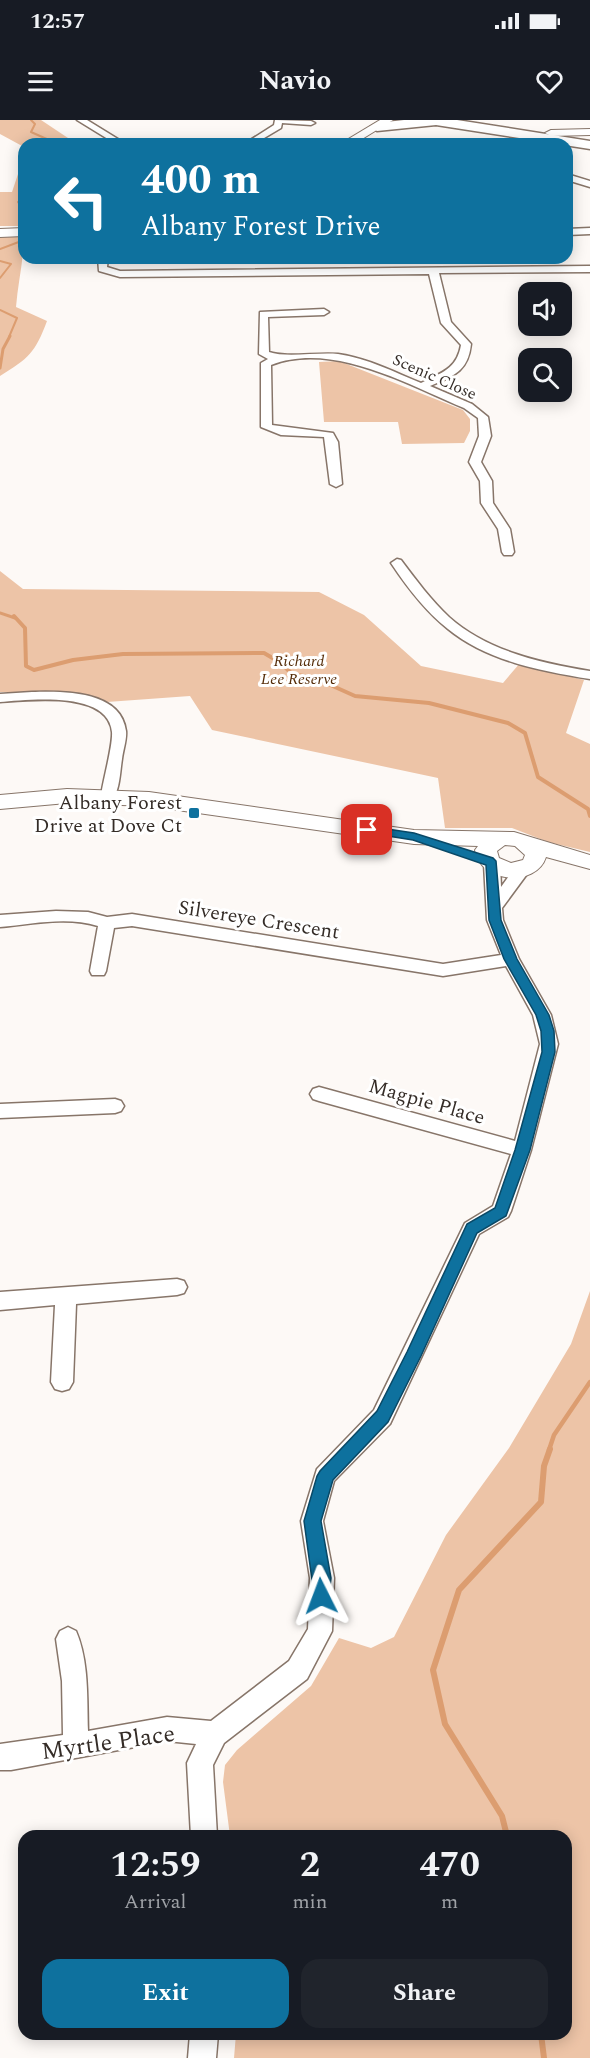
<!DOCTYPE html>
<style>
:root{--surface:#171b24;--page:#20242c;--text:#f1f3f6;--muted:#9ea1a6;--accent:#0e719e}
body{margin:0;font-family:Spectral,serif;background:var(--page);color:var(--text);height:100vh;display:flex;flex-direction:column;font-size:22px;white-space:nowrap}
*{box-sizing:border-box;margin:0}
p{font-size:20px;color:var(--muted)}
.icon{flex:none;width:33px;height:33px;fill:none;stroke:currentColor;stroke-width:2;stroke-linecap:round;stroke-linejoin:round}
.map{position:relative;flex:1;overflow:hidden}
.details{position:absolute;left:18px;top:1710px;width:554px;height:210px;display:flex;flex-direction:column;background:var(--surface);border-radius:18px;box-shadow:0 3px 15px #0003}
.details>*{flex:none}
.banner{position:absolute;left:18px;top:18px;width:555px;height:126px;border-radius:18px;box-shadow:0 3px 15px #0003;background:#0e719e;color:#fff;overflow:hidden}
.fabs{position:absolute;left:518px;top:162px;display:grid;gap:12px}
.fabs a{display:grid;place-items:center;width:54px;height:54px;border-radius:12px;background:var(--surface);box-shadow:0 3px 15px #0003;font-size:30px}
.pin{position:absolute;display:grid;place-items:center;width:51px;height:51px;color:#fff;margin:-26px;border-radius:12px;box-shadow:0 3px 9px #0006}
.me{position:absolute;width:66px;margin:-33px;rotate:357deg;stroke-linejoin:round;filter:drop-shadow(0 0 4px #0008)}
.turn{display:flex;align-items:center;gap:21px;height:126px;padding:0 24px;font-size:27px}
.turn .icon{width:78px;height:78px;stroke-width:2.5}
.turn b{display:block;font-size:42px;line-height:51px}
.eta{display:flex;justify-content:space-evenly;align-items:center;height:102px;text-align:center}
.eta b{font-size:36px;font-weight:700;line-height:42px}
.cta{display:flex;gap:12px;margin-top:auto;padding:12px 24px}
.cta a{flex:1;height:69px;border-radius:18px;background:var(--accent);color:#fff;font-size:24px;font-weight:700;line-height:69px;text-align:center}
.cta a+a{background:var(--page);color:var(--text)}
.status{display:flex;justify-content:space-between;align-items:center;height:42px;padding:0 30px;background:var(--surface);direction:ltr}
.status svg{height:16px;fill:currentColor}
header{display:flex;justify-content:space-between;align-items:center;height:78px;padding:0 24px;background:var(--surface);font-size:27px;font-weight:700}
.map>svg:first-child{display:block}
.green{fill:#edc4a7}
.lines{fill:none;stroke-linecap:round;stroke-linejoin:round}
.stream-far4{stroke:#dc9d70;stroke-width:2}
.stream-far3{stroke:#dc9d70;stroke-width:3}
.stream-far2{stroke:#dc9d70;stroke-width:4}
.stream-far1{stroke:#dc9d70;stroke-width:4.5}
.stream{stroke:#dc9d70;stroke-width:6}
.street-casing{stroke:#877569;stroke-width:3}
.secondary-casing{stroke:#877569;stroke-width:2}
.highway-casing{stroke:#877569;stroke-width:3}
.street{fill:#fff;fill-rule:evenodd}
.secondary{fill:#fff;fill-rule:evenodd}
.highway{fill:#fff;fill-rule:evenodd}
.route{fill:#0e719e;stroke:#094967;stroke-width:1.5}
.poi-dot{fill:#0e719e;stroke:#fff;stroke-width:2}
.labels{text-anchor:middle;stroke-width:6;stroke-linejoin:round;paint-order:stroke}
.far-street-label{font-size:16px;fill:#342c27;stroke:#fff}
.far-park-label{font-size:16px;font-style:italic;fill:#552d09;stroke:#fff}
.poi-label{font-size:20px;fill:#342c27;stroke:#fff;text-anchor:end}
.street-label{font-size:20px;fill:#342c27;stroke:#fff}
.near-street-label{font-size:24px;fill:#342c27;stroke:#fff}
</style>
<div class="status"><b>12:57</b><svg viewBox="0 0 49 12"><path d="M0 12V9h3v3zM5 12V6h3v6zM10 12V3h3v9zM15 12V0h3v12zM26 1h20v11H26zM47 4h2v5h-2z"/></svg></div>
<header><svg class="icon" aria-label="menu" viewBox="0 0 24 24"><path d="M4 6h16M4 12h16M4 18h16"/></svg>Navio<svg class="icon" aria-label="heart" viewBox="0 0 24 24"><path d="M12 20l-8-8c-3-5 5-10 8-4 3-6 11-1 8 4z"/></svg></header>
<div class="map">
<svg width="590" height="1938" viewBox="0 0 590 1938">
<rect width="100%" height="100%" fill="#fdf9f6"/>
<!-- green -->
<g class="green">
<path d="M0,0H41L77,24H24V27L0,14Z"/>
<path d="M24,36V106H0V72H12Z"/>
<path d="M24,114C24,139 18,162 16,187L47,201C35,233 29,238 0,256V115Z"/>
<path d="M339,241L463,290L470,299V311L464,323L402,324L398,302H324L319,242Z"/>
<path d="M0,451L23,469L319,472L364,495L421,546L503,563L520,543L584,560L566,613L590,624V732L548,722L512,708H445L438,658L212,610L190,576L107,582L90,576L53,572H0Z"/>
<path d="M590,1171V1938H234L236,1914H566V1716H230L223,1662L225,1645L237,1630L311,1566L339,1518L371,1528L394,1517L446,1415L509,1328L571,1224Z"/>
</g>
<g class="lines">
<!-- stream-far4 -->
<g class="stream-far4">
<path d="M31,0L35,4L31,12L58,24"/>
<path d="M24,77L18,82L24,91"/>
<path d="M0,129L24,120"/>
<path d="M0,141L11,144L0,158"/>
<path d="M0,190L17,198L9,217"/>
</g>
<!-- stream-far3 -->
<g class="stream-far3">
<path d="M0,248L3,229L10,216"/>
<path d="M0,493L15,498"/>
</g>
<!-- stream-far2 -->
<path class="stream-far2" d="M14,496L25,508L26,546L34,550L73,540L123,534L264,533L281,543L292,554L315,558L355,576L429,583L508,603L525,613L538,657L588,689L590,696"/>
<!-- stream-far1 -->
<path class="stream-far1" d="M549,1330L554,1315L590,1262"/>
<!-- stream -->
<g class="stream">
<path d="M507,1716L502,1696L445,1604L433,1550L459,1470L541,1382L544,1346L550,1329"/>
<path d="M541,1914L544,1938"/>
</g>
<defs>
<g id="street">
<path d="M77,0H87L126,24H116Z"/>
<path d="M275,0L311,1L315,3L311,5L282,3L281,8L254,24H244L274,5Z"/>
<path d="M424,20L430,24H421L420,22Z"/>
<path d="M567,54L590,61V67L567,60Z"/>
<path d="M590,108V114L567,115V109Z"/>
<path d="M98,138H108L107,147L120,151L590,146V152L439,153L451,202L471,224C468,252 453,256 430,266L472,284L488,297L491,316L481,342L492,361L493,383L510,409L514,432L512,435H504L502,432L498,409L481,383L480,361L469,342L479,316L478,298L464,288C408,265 333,221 271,245L272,305L333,313L338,322L342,364L336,367L330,364L324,317L281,315L261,307V243L268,239L259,234L260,192L324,189L329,192L324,195L268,197L269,232C286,238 317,232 338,234C367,238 394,252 421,263C441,253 457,249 461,225L441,203L429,154L120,157L99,151Z"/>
<path d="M397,439L401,440C416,460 431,480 449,497C487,531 541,543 590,551V559C541,551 487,541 448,509C425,491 407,467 391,443Z"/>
<path d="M32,572C62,571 121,570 126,611C127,619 123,630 122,639C120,651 120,668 113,679L108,681L101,676C103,660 113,626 112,612C108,570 28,580 0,582V574Z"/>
<path d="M492,739L500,744L501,767L516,746H528L530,750L502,788L503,800L519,839L551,895L558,924L531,1030L511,1091L508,1097L479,1114L390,1304L334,1361L323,1401L334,1458L332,1511L307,1559L224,1623L213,1645L217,1716H191L187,1643L196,1624L167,1621L11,1650H0V1624L63,1615L62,1561L56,1519L60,1511L68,1507L76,1511C89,1541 87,1579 88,1611L167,1597L211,1601L289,1541L308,1509L310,1458L301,1401L317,1349L374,1290L465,1103L493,1086L511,1034L319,981L313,979L310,974L313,969L319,967L515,1021L540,924L533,895L506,846L443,856L132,806L114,808L106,851L104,855H92L90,851L98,806C67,796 32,804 0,807V795L56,791L88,792L107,797L132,794L443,844L501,835L487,800L484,744Z"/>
<path d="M115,979L121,981L124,986L121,991L115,993L0,998V984Z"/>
<path d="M177,1159L184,1161L187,1167L184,1173L177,1175L76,1184L73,1262L69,1269L62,1271L55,1269L51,1262L55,1185L0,1190V1172Z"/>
<path d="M190,1914H218L216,1938H188Z"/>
</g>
<g id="secondary">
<path d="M380,0H393L354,24H340Z"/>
<path d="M590,9V15L551,16L545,13L551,10Z"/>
<path d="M24,108V116L0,117V109Z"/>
<path d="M67,669L149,672L414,710L514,712L590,735V749L546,737C536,768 480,763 475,730L478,726L414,724L149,686L67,683L0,689V675ZM505,725L515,726L525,735L523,740L511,743L499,738L497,731Z"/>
</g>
<path id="highway" d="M404,0H457L590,21V29L436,5L377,11L370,7L377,3Z"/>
</defs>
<!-- street casing -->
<use href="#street" class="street-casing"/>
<!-- secondary casing -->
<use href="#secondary" class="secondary-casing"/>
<!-- highway casing -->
<use href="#highway" class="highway-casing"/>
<!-- street -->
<use href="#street" class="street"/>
<!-- secondary -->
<use href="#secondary" class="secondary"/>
<!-- highway -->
<use href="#highway" class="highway"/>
</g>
<!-- route -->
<path class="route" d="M367,706L414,713L493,738L496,741L501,800L517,839L549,895L554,911L555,932L530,1030L506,1096L477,1113L421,1236L388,1302L333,1360L321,1401L331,1458L328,1482L321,1484L315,1482L304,1401L317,1356L320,1351L377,1291L407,1232L467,1104L495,1088L515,1030L542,932L541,911L536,895L504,839L489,800L486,745L413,720L363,712V707Z"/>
<!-- markers -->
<rect class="poi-dot" x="188" y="687" width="12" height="12" rx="3"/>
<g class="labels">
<!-- far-street labels -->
<g class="far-street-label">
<text transform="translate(435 256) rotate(24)" y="6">Scenic Close</text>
</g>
<!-- far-park labels -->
<g class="far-park-label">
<text x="299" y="546">Richard<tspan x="299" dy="18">Lee Reserve</tspan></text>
</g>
<!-- poi labels -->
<g class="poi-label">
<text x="182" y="689">Albany Forest<tspan x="182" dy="23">Drive at Dove Ct</tspan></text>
</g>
<!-- street labels -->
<g class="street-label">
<text transform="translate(259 799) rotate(9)" y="7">Silvereye Crescent</text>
<text transform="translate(427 981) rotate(16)" y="7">Magpie Place</text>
</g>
<!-- near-street labels -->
<g class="near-street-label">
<text transform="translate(108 1622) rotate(-8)" y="8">Myrtle Place</text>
</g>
</g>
</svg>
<div class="fabs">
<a><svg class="icon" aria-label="sound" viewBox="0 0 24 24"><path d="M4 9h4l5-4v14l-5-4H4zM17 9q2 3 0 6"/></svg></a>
<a><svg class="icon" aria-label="search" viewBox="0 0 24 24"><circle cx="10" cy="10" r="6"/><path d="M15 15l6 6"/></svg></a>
</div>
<div class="pin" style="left:367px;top:710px;background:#d93025"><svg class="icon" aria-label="arrive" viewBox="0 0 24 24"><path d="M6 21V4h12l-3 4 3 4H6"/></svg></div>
<svg class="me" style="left:321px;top:1476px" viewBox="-20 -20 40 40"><path d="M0-17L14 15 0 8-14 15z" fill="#0e719e" stroke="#fff" stroke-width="4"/></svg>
<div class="banner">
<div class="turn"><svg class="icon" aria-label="left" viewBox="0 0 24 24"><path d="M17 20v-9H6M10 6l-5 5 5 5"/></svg><div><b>400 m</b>Albany Forest Drive</div></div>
</div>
<section class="details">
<div class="eta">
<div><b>12:59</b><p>Arrival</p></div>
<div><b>2</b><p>min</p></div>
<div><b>470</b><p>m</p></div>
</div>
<div class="cta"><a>Exit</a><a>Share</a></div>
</section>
</div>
